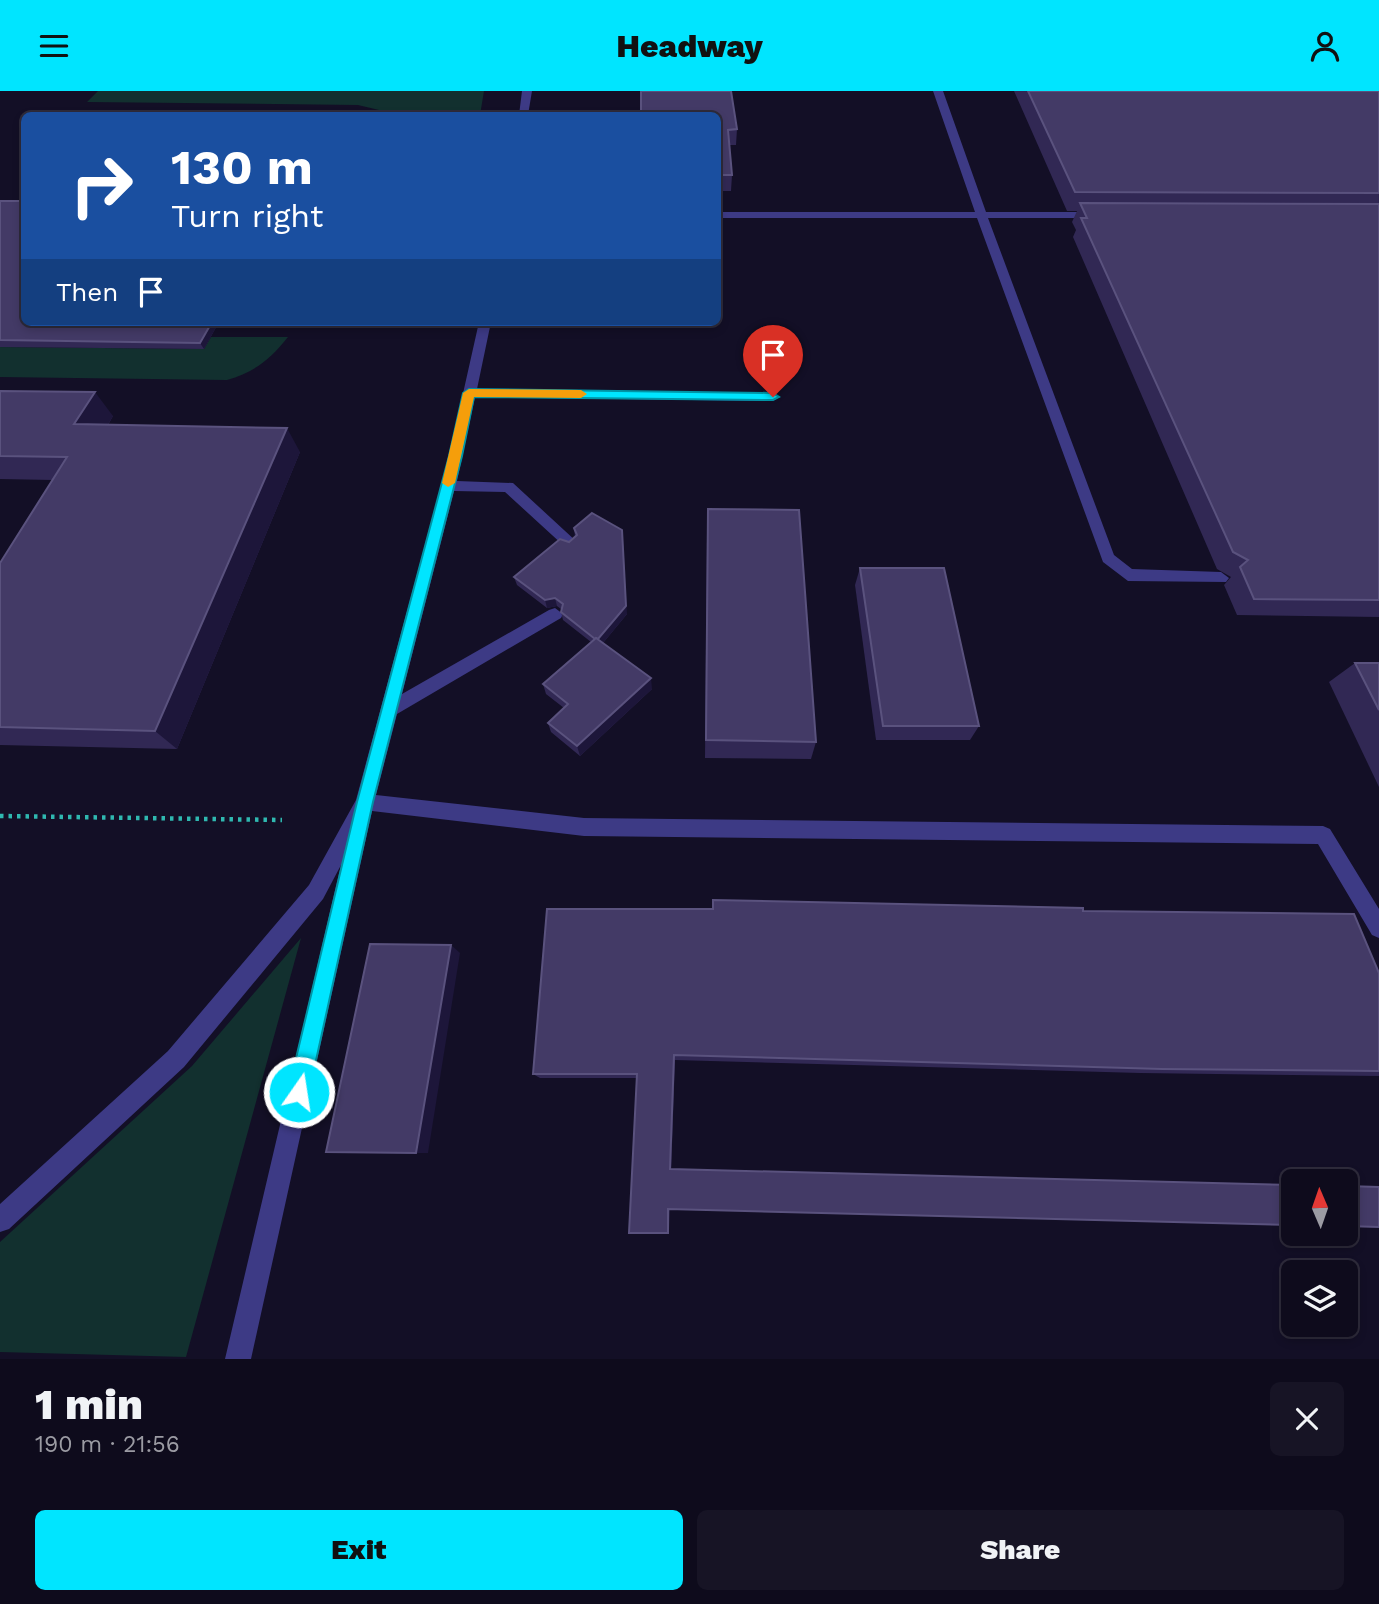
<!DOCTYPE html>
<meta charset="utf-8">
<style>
:root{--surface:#0e0b1c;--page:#171425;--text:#f1f3f6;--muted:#9b9ba3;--line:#2e2b3b;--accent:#00e5ff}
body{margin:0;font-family:"Work Sans",sans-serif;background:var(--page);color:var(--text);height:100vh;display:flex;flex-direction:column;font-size:26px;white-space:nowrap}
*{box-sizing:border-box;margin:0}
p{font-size:23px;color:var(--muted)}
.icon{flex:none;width:38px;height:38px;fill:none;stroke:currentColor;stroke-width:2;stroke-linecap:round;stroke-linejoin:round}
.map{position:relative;height:1268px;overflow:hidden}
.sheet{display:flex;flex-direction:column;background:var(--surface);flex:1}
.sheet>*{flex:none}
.top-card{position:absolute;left:21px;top:21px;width:700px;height:214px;border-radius:10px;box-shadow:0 4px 10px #0003,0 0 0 2px var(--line);background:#1a4fa0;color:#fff;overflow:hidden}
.needle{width:46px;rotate:358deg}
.buttons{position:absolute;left:1281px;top:1078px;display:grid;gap:14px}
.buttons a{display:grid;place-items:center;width:77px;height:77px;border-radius:10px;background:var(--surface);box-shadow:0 4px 10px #0003,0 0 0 2px var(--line);font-size:35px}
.pin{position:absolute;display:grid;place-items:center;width:60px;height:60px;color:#fff;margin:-72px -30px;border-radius:50% 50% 50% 0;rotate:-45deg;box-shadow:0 0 7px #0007}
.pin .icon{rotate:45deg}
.me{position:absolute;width:77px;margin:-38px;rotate:13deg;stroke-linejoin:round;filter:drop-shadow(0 0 5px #0008)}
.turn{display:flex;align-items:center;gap:24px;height:147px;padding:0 35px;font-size:32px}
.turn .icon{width:91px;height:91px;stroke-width:2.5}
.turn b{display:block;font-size:49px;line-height:60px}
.then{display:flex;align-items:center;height:66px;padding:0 35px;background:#0003;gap:14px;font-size:26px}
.round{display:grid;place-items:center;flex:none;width:74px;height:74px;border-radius:10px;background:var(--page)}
.headline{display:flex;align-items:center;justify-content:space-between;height:119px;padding:0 35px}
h1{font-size:42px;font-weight:800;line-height:52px}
.action{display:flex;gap:14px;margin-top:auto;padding:14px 35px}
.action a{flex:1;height:80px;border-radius:10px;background:var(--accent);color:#111;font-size:28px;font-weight:800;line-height:80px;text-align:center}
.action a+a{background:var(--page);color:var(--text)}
header{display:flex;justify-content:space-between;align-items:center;height:91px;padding:0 35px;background:var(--accent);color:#111;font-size:32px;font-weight:800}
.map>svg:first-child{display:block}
.green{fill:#12302f}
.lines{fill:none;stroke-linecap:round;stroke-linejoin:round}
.path{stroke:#2fb8b0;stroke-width:4.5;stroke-dasharray:3.5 5;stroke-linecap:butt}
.minor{fill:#3d3a85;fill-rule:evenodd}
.wall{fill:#312854}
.shaded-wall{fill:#1d163a}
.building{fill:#433a66;stroke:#5a527e;stroke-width:2}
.route{fill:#00e5ff;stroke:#0095a6;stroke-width:2}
.slow{fill:#f59e0b}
</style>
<header><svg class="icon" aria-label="menu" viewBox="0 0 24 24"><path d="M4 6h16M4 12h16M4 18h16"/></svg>Headway<svg class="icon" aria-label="person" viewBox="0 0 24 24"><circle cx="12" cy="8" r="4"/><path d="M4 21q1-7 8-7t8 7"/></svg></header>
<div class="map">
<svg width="1379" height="1268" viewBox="0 0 1379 1268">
<rect width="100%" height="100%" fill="#130f26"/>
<!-- green -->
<g class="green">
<path d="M98,0H484L480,24H400L358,14L87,11Z"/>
<path d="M211,246H288C270,269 254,281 227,289L0,286V256L204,258Z"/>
<path d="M301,847L186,1266L0,1261V1151L192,975Z"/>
</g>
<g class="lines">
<!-- path -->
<path class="path" d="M0,725L282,729"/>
<!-- minor -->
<g class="minor">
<path d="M522,0H532L528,24H519Z"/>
<path d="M933,0H943L986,121H1099L1104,124L1099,127H988L1114,464L1132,478L1221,481L1229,487L1226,491L1128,490L1103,471L977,127H718V121H975Z"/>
<path d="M479,231H491L477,298L773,302L780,306L773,310L475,306L457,390L513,392L577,451L569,457L564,455L505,401L454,400L402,603L549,519L555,517L563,523L561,527L397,623L376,704L584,727L1323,735L1330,738L1379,818V847L1372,844L1318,753L584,745L372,720L251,1268H225L341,774L323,808L184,976L9,1138L0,1141V1113L168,960L309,794L356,709L449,365Z"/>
</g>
</g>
<!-- wall -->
<g class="wall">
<path d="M1014,0H1379V526L1237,524L1224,494L1231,486L1217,478L1073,146L1076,139L1072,131L1077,120H1067Z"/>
<path d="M718,24L737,38L736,54H729L732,84L731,100H718Z"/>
<path d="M0,110L24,231H219L204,258L0,256Z"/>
<path d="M0,300L113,325L108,334L300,361L177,658L0,654V472L53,389L0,388Z"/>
<path d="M574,437L627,523L603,552L652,598L580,665L551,641L548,632L564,617L546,603L543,593L591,551L563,529L561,521V518L557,515L547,517L517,494L514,486L575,446Z"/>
<path d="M707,441L816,651L811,668L705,667Z"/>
<path d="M860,477L979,635L970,649H876L855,494Z"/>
<path d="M1355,572H1379V696L1329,591Z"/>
<path d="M713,809L1083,820L1379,882V985L1140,982L675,969L669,1139L637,987H540L533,983L712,818Z"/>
</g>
<!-- shaded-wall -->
<g class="shaded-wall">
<path d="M212,231H219L204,258L200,252Z"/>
<path d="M95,301L113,325L94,357L74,333Z"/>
<path d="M287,337L300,361L177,658L155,640Z"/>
<path d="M623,447L627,523L598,558L597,550Z"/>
<path d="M555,507L557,515L547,517L545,509Z"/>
<path d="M651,587L652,598L580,665L577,655Z"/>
<path d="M451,854L460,862L428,1062H416Z"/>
<path d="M674,964L671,1078H670Z"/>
</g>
<!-- building -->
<g class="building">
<path d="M641,0H731L737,38L728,39L732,84H718V24H641Z"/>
<path d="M1028,0H1379V102L1075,101Z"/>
<path d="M0,110H24V231H212L200,252L0,249Z"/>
<path d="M1080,112L1379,113V509L1254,508L1240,476L1248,469L1233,461L1081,127H1087Z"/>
<path d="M0,300L95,301L74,333L287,337L155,640L0,636V472L67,366L0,365Z"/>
<path d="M708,418L799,419L816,651L706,649Z"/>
<path d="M592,422L622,439L626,515L598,548L596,547L595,548L561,521L563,513L555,507L545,509L514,486L560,448L569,451L577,444L574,437Z"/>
<path d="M860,477H944L979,635H883Z"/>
<path d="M596,547L651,587L577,655L548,632L568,613L543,593Z"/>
<path d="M1355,572H1379V619Z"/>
<path d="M713,809L1083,817V820L1354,823L1379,882V980L1162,978L674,964L670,1078L1293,1094V1134L668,1118V1142H629L637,983H533L547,818H713Z"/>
<path d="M370,853L451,854L416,1062L326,1061Z"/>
<path d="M1346,1095L1379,1096V1136L1346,1135Z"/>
</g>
<!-- route -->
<path class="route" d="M469,298L773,302L779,306L773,309L474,306L462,365L373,711L309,1001L306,1008L299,1011L291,1008L288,1001L357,711L449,365L463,302Z"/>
<!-- slow -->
<path class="slow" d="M469,298L581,299L587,303L581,307L474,306L455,392L448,396L442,392L463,302Z"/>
</svg>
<div class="buttons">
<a><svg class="needle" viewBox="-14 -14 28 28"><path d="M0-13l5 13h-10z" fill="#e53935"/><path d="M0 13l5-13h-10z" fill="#9b9ba3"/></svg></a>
<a><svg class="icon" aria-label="layers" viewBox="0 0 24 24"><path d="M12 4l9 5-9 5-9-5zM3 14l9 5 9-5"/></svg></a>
</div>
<div class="pin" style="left:773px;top:306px;background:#d93025"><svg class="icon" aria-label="arrive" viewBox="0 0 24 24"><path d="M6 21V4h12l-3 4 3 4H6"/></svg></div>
<svg class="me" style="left:299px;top:1001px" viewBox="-20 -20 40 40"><circle r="17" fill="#00e5ff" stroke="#fff" stroke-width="3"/><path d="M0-11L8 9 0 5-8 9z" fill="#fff"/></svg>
<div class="top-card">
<div class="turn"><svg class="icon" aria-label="right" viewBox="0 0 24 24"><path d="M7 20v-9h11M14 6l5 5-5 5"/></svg><div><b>130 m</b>Turn right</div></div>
<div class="then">Then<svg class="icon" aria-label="arrive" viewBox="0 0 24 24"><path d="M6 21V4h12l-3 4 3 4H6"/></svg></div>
</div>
</div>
<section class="sheet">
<div class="headline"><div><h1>1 min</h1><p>190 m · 21:56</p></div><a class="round"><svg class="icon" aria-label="close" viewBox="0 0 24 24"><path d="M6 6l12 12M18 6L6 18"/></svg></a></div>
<div class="action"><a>Exit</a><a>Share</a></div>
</section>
